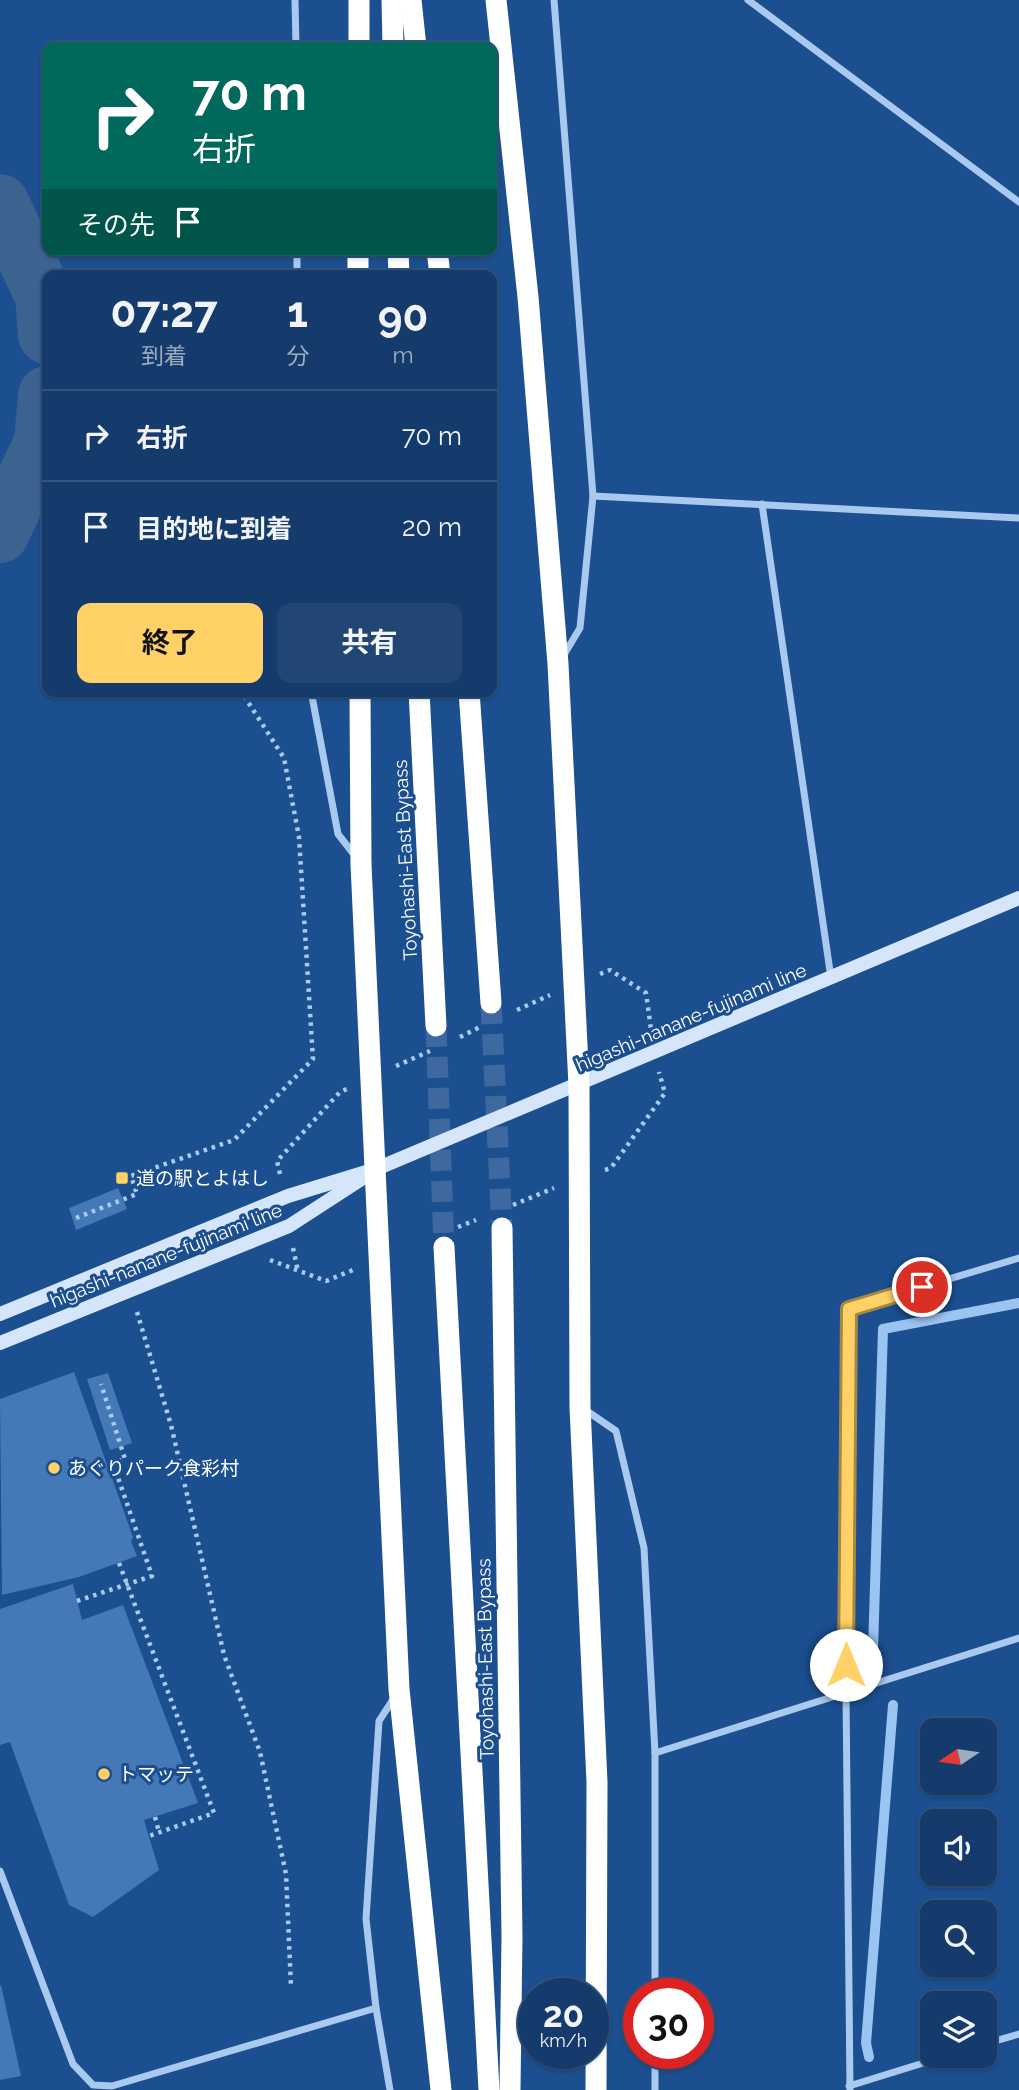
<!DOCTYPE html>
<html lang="ja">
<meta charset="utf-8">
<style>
:root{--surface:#143b6b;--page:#214673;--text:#f1f3f6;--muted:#9dadc1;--line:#33557e;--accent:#ffd166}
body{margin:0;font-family:Raleway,"Noto Sans JP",sans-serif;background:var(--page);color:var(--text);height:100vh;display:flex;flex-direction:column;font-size:26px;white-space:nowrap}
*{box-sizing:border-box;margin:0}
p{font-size:23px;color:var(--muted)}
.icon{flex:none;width:38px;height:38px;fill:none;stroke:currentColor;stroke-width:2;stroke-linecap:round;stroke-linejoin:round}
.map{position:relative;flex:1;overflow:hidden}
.drawer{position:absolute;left:42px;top:270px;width:455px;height:427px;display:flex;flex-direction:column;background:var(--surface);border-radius:14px;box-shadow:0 2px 5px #0004,0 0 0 2px var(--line)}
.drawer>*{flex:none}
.banner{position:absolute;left:42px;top:42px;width:455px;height:214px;border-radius:14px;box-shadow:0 2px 5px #0004,0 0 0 2px var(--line);background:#00695c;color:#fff;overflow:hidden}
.needle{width:46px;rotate:257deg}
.buttons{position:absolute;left:920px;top:1718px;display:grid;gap:14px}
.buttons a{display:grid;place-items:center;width:77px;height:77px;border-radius:14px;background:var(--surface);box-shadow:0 2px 5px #0004,0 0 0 2px var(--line);font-size:35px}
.speed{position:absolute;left:518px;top:1978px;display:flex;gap:14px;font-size:35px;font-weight:700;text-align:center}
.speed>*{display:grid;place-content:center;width:91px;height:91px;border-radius:50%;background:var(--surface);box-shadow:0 2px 5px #0004,0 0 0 2px var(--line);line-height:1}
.speed small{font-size:18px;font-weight:400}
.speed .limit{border:10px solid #d22;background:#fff;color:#111}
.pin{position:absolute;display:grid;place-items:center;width:60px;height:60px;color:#fff;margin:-30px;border:4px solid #fff;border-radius:50%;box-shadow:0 2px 7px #0007}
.me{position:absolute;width:77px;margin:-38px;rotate:0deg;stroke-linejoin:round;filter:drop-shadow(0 0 5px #0008)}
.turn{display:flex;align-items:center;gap:24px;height:147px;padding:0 35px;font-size:32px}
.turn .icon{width:91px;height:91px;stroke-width:2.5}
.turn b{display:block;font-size:49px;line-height:60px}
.then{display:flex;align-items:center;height:66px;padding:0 35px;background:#0003;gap:14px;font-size:26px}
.eta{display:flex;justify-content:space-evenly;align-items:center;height:119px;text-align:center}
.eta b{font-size:42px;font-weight:700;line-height:49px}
.primary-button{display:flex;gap:14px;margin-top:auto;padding:14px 35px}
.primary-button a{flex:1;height:80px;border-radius:14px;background:var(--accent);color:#111;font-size:28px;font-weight:700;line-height:80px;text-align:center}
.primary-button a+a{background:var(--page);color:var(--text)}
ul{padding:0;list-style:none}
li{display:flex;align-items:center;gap:21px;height:91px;padding:0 35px;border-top:2px solid var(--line)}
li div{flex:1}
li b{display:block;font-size:26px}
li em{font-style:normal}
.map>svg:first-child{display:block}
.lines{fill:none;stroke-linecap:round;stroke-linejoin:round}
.stream{stroke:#9cc4f0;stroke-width:10}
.river{stroke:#3c6290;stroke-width:58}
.building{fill:#4478b7}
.highway-tunnel{stroke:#3d69a0;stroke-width:21;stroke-dasharray:21 10;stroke-linecap:butt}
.path{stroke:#a9c9ee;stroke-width:4.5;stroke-dasharray:3.5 5;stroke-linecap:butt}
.street{stroke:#a9c9ee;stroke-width:7}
.secondary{stroke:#d6e6fa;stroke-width:14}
.highway{stroke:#fff;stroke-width:21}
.route-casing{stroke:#a68842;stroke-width:18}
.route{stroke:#ffd166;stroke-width:12}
.poi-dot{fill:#ffd166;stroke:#1b4f8f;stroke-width:2.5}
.labels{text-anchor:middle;stroke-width:6;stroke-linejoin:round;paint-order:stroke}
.street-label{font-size:19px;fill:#fff;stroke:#1b4f8f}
.poi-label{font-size:19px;fill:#fff;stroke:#1b4f8f;text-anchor:start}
</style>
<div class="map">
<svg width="1019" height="2090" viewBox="0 0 1019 2090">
<rect width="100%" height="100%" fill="#1b4f8f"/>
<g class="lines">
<!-- stream -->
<g class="stream">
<path d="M877,1661L873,1650L883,1329L1019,1303"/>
<path d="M869,2057L866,2043L893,1705"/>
</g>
<!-- river -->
<g class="river">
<path d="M0,203L44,296L47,335"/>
<path d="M0,534L43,442L47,395"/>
</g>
</g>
<!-- building -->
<g class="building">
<path d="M118,1188L127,1209L76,1230L69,1208Z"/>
<path d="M74,1372L133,1537L131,1541L137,1556L79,1577L2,1595L0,1399Z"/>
<path d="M108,1373L132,1443L110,1450L87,1379Z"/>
<path d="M73,1584L82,1620L123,1605L198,1803L144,1820L159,1870L93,1917L69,1905L10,1742L0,1745V1609Z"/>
<path d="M1,1985L21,2076L0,2080V1986Z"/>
</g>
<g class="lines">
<!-- highway-tunnel -->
<g class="highway-tunnel">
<path d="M491,1003L502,1228"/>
<path d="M436,1026L444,1247"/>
</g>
<!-- path -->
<g class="path">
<path d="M600,974L610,970L646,993L651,1029"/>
<path d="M517,1010L550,995"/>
<path d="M460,1037L480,1027"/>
<path d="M396,1066L430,1051"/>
<path d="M605,1170L611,1168L665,1093L659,1072"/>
<path d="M280,1174L277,1161L340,1092L347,1089"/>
<path d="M513,1205L554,1188"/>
<path d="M76,1218L137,1194L131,1176L234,1140L313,1059L299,837L284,758L241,691"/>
<path d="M458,1227L476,1220"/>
<path d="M293,1248L298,1271"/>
<path d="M270,1260L326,1281L353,1270"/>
<path d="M137,1312L171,1425L224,1655L260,1752L286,1874L291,1987"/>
<path d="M119,1563L214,1813L149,1836"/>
<path d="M77,1601L152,1576L113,1463L125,1459L101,1384"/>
<path d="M155,1817L159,1832"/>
</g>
<!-- street -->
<g class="street">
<path d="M295,0L296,47"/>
<path d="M554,0L593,496L580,628L562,658"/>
<path d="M748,0L1019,202"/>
<path d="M297,250V275"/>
<path d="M593,496L1019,518"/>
<path d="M762,504L831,978"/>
<path d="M311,691L338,834L356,857"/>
<path d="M584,1409L616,1431L644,1548L655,1753V1993"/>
<path d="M655,1753L1019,1638"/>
<path d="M0,1871L73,2064L93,2085L112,2086L376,2008"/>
<path d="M985,2044L1019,2034"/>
<path d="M849,2086L946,2056"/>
<path d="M390,2090L376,2008L366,1919L379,1721L394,1698"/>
<path d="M655,2090V2053"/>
<path d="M850,2090L846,1693L849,1309L1019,1258"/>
</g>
<!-- secondary -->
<g class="secondary">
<path d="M0,1314L288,1196L376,1169L1019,898"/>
<path d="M0,1343L289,1226L363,1178"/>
</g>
<!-- highway -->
<g class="highway">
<path d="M392,0L393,47"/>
<path d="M411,0L416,47"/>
<path d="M496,0L528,297L558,664L574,984L579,1086L580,1407L597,1782L596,2090"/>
<path d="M359,47V0"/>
<path d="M398,250L399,275"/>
<path d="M437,250L440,275"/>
<path d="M358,275V250"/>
<path d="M360,691L361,864L399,1689L441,2090"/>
<path d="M419,691L436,1026"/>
<path d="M469,691L491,1003"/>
<path d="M502,1228L512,1936L510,2090"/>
<path d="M444,1247L489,2090"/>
</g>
</g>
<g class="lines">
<defs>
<path id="route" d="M846,1665L849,1309L922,1287"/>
</defs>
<!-- route casing -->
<use href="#route" class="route-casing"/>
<!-- route -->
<use href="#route" class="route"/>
</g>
<!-- markers -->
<g class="poi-dot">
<rect x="115" y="1171" width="14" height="14" rx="3.5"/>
<circle cx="54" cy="1468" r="7"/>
<circle cx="104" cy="1774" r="7"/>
</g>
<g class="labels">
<!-- street labels -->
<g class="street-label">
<text transform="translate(405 860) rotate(-93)" y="7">Toyohashi-East Bypass</text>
<text transform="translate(691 1017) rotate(-23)" y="7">higashi-nanane-fujinami line</text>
<text transform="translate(166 1255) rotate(-22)" y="7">higashi-nanane-fujinami line</text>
<text transform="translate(485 1659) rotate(-91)" y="7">Toyohashi-East Bypass</text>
</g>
<!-- poi labels -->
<g class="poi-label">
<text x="136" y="1185">道の駅とよはし</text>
<text x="68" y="1475">あぐりパーク食彩村</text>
<text x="118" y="1781">トマッテ</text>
</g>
</g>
</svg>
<div class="buttons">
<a><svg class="needle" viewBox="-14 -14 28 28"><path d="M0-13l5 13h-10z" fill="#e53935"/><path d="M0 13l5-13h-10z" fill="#9dadc1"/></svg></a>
<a><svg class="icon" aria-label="sound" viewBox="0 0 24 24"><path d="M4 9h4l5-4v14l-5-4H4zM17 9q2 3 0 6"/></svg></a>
<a><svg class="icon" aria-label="search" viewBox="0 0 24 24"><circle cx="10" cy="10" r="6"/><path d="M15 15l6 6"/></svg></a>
<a><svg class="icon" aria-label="layers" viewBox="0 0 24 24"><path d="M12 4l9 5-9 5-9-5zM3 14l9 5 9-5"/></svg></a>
</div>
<div class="speed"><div>20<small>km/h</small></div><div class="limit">30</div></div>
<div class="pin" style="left:922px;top:1287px;background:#d93025"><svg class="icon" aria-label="arrive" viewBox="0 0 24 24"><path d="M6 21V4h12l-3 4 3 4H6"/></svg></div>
<svg class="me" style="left:846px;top:1665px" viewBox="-20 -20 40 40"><circle r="19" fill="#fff"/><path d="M0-13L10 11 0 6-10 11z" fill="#ffd166"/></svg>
<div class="banner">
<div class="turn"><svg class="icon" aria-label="right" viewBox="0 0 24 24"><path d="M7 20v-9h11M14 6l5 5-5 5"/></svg><div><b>70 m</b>右折</div></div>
<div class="then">その先<svg class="icon" aria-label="arrive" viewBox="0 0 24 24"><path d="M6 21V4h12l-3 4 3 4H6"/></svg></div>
</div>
<section class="drawer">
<div class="eta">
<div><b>07:27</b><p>到着</p></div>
<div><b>1</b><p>分</p></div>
<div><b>90</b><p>m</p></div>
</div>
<ul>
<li><svg class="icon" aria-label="right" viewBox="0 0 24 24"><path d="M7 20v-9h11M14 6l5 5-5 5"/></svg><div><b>右折</b></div><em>70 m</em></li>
<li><svg class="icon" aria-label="arrive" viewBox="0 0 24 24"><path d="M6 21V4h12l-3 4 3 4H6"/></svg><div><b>目的地に到着</b></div><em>20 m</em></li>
</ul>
<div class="primary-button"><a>終了</a><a>共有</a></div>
</section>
</div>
